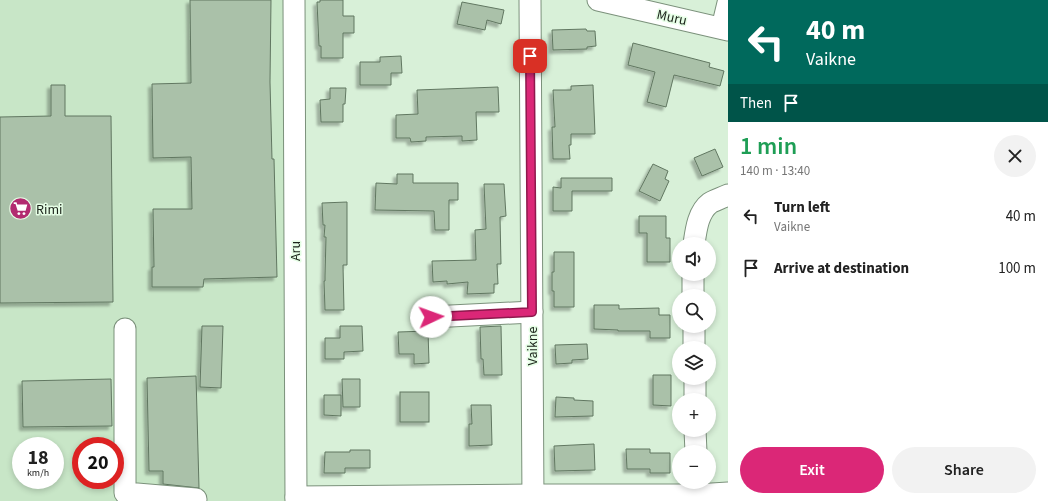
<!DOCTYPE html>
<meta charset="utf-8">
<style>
:root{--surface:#fff;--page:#f2f2f2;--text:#222;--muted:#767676;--accent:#db2777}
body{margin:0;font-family:"Source Sans 3",sans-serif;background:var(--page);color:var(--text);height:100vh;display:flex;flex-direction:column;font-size:15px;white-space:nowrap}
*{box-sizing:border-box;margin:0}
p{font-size:13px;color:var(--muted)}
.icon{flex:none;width:22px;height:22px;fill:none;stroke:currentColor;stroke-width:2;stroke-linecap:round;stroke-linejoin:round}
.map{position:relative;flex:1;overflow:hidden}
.panel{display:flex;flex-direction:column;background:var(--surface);width:320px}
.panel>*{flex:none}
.top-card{background:#00695c;color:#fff;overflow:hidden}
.buttons{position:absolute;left:672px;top:237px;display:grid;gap:8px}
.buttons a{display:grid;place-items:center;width:44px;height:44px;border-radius:50%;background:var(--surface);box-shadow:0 2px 6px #0003;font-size:20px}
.speed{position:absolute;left:12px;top:437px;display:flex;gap:8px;font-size:20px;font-weight:700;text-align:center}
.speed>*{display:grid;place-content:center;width:52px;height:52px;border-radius:50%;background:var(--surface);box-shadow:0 2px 6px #0003;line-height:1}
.speed small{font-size:10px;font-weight:400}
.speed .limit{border:6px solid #d22;background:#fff;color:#111}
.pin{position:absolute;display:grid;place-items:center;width:34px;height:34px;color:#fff;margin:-17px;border-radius:8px;box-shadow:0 2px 6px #0006}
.me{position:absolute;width:44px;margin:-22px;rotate:87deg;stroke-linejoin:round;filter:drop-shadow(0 0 3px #0008)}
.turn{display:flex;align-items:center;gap:14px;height:84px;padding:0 12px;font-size:18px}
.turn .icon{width:52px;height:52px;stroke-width:2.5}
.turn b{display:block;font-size:28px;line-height:34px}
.then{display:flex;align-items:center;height:38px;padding:0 12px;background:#0003;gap:8px;font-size:15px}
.round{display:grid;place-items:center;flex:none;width:42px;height:42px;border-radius:21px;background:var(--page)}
.overview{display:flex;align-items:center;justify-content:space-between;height:68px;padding:0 12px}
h1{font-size:24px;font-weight:600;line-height:30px;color:#1e9e55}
.primary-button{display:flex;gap:8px;margin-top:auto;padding:8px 12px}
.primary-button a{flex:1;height:46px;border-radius:24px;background:var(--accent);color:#fff;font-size:16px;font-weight:600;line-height:46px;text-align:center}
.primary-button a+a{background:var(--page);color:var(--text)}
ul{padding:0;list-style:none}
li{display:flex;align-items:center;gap:12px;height:52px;padding:0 12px}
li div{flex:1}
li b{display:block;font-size:15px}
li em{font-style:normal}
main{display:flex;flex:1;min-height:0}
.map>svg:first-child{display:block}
.built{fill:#c8e6c7;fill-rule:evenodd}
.building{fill:#aac1a9;stroke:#617761;filter:url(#shadow)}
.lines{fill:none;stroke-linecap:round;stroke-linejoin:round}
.minor-casing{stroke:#7b917b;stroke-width:23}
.minor{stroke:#fff;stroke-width:21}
.route-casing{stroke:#8e194d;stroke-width:10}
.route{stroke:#db2777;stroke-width:7}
.labels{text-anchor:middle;stroke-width:3;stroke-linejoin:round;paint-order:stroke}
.street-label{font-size:14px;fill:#1a2219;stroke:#e5fee5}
.poi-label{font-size:14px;fill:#1a2219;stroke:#e5fee5;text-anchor:start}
</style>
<main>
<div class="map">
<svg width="728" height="501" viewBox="0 0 728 501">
<defs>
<filter id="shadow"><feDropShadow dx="-3.5" dy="3.5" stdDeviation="1" flood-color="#0004"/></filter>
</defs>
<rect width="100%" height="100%" fill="#d8f0d8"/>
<!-- built -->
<path class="built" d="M0,0H285L286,501H0ZM21,446H55V480H21ZM81,446H115V480H81Z"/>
<!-- building -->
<g class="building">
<path d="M190,0H271L270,82L272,159H274L277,277L204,279L203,287H152V267H154L153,209H192L191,157L153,158L152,84L191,83Z"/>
<path d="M320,0H343V16H354V33H343V58H321V46H319L317,2H320Z"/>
<path d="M462,2L504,10L501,24L487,20L485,30L457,24Z"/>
<path d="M586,29L587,31H595L596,46L587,47V49L553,50L552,30Z"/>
<path d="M633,43L710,63L709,67L724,71L720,86L674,75L666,107L647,102L655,72L628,65Z"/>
<path d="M401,56L402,73H391V85H360V62H380V57Z"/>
<path d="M51,85H65V116H111L113,302L0,303V117L51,116Z"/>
<path d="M593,85L595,134H571V145H569L570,159H553L552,127H555L553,90H571V86Z"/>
<path d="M498,87L499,112H476L477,140L462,141V136L426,137V141L411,142L410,138H396V115L418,114L417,90Z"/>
<path d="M330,88H346L345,104H343V122H321L320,100L330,99Z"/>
<path d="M715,149L723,167L702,176L694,158Z"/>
<path d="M653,164L668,171L665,179L669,181L660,201L639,191Z"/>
<path d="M397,174H413V183H458V200H449V230H435L434,211L375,210L376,183L397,184Z"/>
<path d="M561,178H612V191H572V211H553V187L561,188Z"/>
<path d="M484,184H504L506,216L500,217L501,264H497L498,284H494V293L467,294L468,282L447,284V281L433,282L432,261L476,260L475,230L486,229Z"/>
<path d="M347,202V265H343L344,310H325L324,281H325V276L326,237H324L325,225H323L322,203Z"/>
<path d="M639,216H666V238H670V262H647V233H639Z"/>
<path d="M554,252H574V307H554V291H552V272H554Z"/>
<path d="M594,305H619V309L659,308V315H670V338H650V331H618V330L594,329Z"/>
<path d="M202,326H223L221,388L200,387Z"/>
<path d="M340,326H362L363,351L344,352V359H325V338H340Z"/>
<path d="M501,326L502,375H484L483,359H481L480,327Z"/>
<path d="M428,331L429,363L414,364V354H399L398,332Z"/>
<path d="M587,344L588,359L572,360V363L556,364L555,345Z"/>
<path d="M653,375H671V406L653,405Z"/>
<path d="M196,376L199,488L163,484V471H149L147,378Z"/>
<path d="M111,379L112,426L23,427L22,381Z"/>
<path d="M342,379H360V407H343Z"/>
<rect x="400" y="392" width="29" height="30"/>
<path d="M324,395H341V416L324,415Z"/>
<path d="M556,397L574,398V400L593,401V416L555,417Z"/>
<path d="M471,405H491L492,445L469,446V424H472Z"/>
<path d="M594,444L595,470L555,471L554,446Z"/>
<path d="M626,449H650V453H670V473H650V469H627Z"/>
<path d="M350,450H370V468H345V473H324L325,452H350Z"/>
</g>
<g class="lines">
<defs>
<g id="minor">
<path d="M294,0L296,501"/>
<path d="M530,0L533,501"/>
<path d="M598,0L728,30"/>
<path d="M722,28L728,3"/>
<path d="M694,244C696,230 698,212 710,203C715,200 722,198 728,195"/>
<path d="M693,274V296"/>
<path d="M431,317L532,312"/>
<path d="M694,326V348"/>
<path d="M125,329V493L196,499"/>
<path d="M695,378V400"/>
<path d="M695,430L696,452"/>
<path d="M296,497L533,495H696L728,493"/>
</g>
</defs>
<!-- minor casing -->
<use href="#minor" class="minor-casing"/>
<!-- minor -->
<use href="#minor" class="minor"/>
</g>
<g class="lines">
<defs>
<path id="route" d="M431,317L532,312L530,56"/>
</defs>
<!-- route casing -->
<use href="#route" class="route-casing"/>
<!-- route -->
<use href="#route" class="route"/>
</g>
<!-- icons -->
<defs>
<symbol id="supermarket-disc" viewBox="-11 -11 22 22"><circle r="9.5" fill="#b22b70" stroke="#e5fee5"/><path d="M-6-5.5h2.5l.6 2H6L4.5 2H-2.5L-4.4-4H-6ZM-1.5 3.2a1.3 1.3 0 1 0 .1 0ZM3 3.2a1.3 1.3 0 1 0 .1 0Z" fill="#fff"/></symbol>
</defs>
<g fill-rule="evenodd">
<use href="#supermarket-disc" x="8" y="196" width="25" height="25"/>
</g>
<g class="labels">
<!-- street labels -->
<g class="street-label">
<text transform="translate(672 17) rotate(13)" y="5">Muru</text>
<text transform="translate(295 251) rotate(-90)" y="5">Aru</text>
<text transform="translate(532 346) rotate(-90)" y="5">Vaikne</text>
</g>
<!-- poi labels -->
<g class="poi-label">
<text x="36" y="214">Rimi</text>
</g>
</g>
</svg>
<div class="buttons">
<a><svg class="icon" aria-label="sound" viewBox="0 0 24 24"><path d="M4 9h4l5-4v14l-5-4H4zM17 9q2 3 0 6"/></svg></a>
<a><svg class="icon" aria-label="search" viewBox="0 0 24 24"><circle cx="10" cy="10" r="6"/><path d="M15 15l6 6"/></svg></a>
<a><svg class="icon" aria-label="layers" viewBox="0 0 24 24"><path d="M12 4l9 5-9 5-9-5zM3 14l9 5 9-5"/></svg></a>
<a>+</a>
<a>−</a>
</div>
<div class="speed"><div>18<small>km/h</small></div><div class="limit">20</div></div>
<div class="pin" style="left:530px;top:56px;background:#d93025"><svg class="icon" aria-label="arrive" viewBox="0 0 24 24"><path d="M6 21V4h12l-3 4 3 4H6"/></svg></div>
<svg class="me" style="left:431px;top:317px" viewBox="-20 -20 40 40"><circle r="19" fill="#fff"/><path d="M0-13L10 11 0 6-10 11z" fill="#db2777"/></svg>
</div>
<section class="panel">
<div class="top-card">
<div class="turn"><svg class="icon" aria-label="left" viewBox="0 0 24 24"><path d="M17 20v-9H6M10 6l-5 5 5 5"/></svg><div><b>40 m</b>Vaikne</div></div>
<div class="then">Then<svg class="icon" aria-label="arrive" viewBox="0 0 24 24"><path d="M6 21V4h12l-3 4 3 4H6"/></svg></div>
</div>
<div class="overview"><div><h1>1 min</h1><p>140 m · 13:40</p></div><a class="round"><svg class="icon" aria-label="close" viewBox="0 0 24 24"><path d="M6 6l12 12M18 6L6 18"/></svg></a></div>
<ul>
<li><svg class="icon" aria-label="left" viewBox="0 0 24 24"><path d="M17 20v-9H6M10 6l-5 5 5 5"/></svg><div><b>Turn left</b><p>Vaikne</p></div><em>40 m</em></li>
<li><svg class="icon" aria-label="arrive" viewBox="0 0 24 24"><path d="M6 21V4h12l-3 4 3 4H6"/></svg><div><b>Arrive at destination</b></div><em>100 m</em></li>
</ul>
<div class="primary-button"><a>Exit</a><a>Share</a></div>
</section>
</main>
